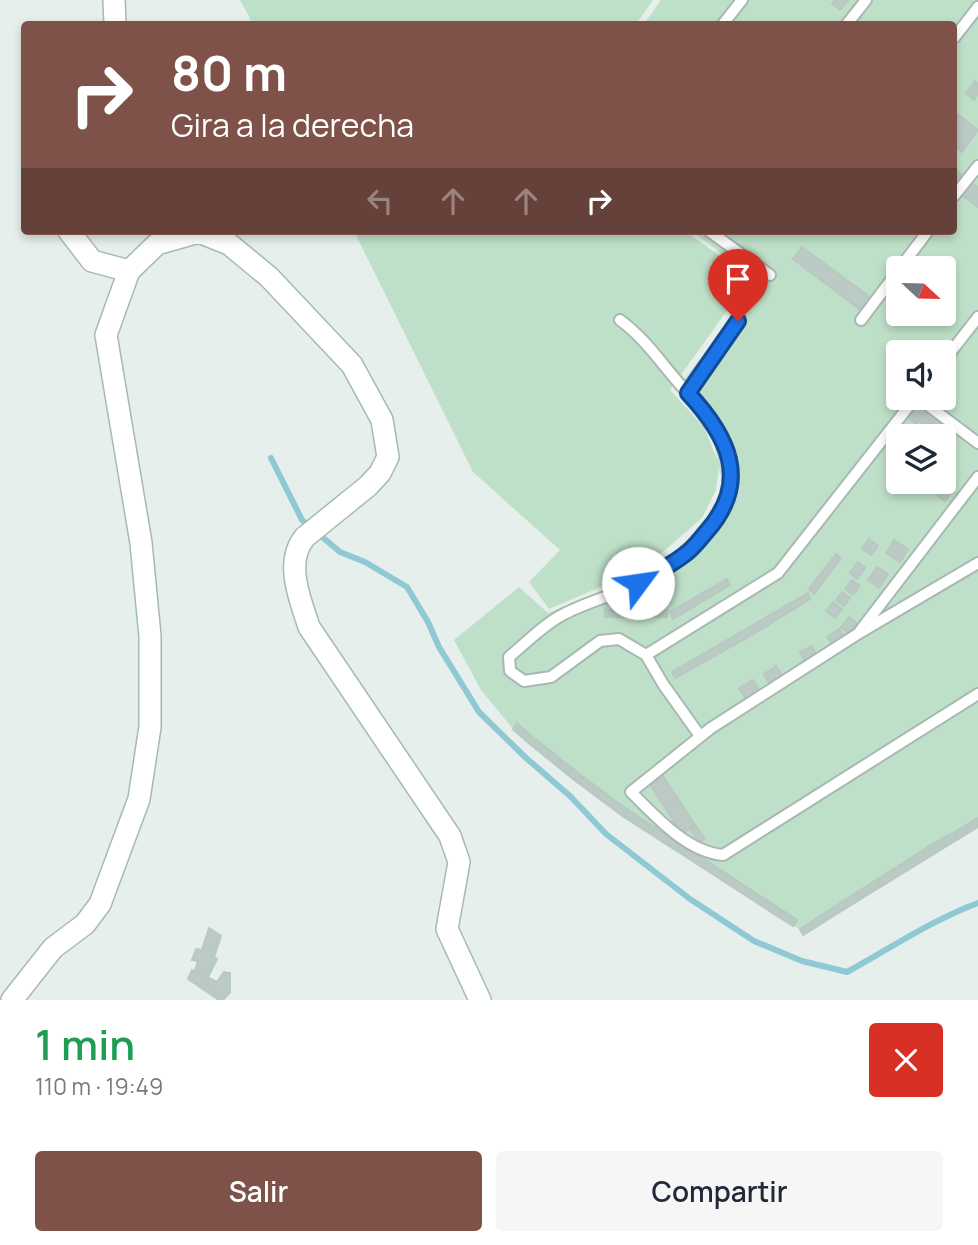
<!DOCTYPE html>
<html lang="es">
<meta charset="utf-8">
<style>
:root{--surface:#fff;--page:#f6f6f7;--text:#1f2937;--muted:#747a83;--accent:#7f5249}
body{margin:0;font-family:Manrope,sans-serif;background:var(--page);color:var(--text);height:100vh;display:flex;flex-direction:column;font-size:26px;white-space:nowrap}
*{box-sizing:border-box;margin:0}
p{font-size:23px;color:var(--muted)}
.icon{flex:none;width:38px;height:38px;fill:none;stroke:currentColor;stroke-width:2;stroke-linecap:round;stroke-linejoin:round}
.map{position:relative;height:1000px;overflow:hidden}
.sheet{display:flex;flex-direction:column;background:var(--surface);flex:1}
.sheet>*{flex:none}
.banner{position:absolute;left:21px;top:21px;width:936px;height:214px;border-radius:7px;box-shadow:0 4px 10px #0003;background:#7f5249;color:#fff;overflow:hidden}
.needle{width:46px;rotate:112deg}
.tools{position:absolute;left:886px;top:256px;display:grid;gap:14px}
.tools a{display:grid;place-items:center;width:70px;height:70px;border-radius:7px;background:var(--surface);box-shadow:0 4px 10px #0003;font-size:35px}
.pin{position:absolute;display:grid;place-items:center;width:60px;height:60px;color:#fff;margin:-72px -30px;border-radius:50% 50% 50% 0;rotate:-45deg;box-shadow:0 0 7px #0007}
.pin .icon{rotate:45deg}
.me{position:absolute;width:77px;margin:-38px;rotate:59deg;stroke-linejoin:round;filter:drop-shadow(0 0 5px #0008)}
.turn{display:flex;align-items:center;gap:24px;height:147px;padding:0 35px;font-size:32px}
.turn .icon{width:91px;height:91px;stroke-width:2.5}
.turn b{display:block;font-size:49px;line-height:60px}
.lanes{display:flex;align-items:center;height:66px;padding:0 35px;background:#0003;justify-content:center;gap:35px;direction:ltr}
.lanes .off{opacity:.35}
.round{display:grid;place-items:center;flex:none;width:74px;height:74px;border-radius:7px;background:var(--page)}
.headline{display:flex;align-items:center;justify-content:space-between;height:119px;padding:0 35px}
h1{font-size:42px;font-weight:600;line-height:52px;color:#1e9e55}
.action{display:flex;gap:14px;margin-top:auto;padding:14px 35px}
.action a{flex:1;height:80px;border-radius:7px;background:var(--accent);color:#fff;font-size:28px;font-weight:600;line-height:80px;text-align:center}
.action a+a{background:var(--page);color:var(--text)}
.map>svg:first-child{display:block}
.green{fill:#bfe0c8;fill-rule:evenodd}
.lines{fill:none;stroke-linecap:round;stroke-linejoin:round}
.stream{stroke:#8ec9d4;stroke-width:6}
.building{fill:#bbcac4;stroke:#b8c9c2;stroke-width:2}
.service-casing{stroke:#a8b8b2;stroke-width:14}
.minor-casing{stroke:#a8b8b2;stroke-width:24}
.secondary-casing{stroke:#a4bbb3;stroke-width:24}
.service{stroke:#fff;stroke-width:10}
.minor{stroke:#fff;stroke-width:21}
.secondary{stroke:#fff;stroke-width:21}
.route-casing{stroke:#114b97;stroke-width:18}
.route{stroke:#1a73e8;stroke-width:12}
</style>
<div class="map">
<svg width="978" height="1000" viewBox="0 0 978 1000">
<rect width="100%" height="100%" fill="#e6efeb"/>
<!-- green -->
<g class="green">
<path d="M240,0H653L636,24H253Z"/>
<path d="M661,0H978V827L803,935L800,929L793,926L624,817L513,729L481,690L454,640L519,587L548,613L627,582L668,557L703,526L723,487L719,467L716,490L702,518L643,569L549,609L529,582L560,550L473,472L354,231H685L740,270L734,301L670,390L704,427L718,462L712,433L676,390L735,313L748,273L691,231H954V24H644ZM898,268H943V313H898ZM898,352H943V397H898ZM898,436H943V481H898Z"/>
</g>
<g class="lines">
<!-- stream -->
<path class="stream" d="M271,458L302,520L340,552L365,562L407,587L428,622L439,647L479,712L525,757L570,796L606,834L690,899L754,941L802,961L847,972C889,949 934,919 978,903"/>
</g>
<!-- building -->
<g class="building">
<path d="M835,0H849L840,10L832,4Z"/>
<path d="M975,81L978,84V94L974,100L966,93Z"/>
<path d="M954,111L978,130L962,152L954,146Z"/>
<path d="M954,169L961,174L954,184Z"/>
<path d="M971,182L978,187V207L962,195Z"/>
<path d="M802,247L871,298L862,311L793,259Z"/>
<path d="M917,404L926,411L916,424L907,417Z"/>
<path d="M926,411L936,418L928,428L918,421Z"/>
<path d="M936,418L946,425L938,436L928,428Z"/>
<path d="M946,425L953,430L945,441L943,436H938Z"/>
<path d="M947,479L956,486L945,501L936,494Z"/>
<path d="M916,481H928L931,483L925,491L915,483Z"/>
<path d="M869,539L878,546L871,555L862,548Z"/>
<path d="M894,540L908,549L900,562L886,553Z"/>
<path d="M836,554L841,558L814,594L809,589Z"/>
<path d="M858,562L865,568L857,579L850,573Z"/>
<path d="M877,567L888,574L879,588L868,580Z"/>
<path d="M727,579L730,585L673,619L670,612Z"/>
<path d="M852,580L860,586L853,595L845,589Z"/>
<path d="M842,592L850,598L844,606L836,600Z"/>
<path d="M808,593L810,599L752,635L675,678L672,672Z"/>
<path d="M833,602L842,609L835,618L826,611Z"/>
<rect x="605" y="610" width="62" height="7"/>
<path d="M849,617L857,623L848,633L841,627Z"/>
<path d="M839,629L844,636L832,644L827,637Z"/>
<path d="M812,646L817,656L805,662L800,652Z"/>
<path d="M776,666L782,676L770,684L764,674Z"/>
<path d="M753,680L759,690L746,699L739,688Z"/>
<path d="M517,723L529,734L525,740L513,729Z"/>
<path d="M529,734L540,743L536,749L525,740Z"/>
<path d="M540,743L551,751L546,757L536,749Z"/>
<path d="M551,751L561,760L557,766L546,757Z"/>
<path d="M561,760L572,768L567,774L557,766Z"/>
<path d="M572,768L582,776L577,782L567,774Z"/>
<path d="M662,774L695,825L682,834L649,783Z"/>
<path d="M582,776L594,785L589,791L577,782Z"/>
<path d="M594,785L628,810L624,817L589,791Z"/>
<path d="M628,810L681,844L677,851L624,817Z"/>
<path d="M978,818V827L958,839L955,832Z"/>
<path d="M695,825L705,839L699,842L690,829Z"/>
<path d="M955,832L958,839L880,887L876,880L939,840Z"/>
<path d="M681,844L797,920L793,926L677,851Z"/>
<path d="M876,880L880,887L803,935L800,929Z"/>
<path d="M209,928L221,936L214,957L217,959L208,977L195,971L198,961L192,960L196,949L202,950Z"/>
<path d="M192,970L217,982L224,972L230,973V992L223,1000H219L188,979Z"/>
</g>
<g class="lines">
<defs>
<g id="service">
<path d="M723,24L742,0"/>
<path d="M847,24L866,0"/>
<path d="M954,38L978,7"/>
<path d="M954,196L978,166"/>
<path d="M709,231L770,275"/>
<path d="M900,268L928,231"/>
<path d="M620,320C647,340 663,366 685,390C703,409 722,430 730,456C747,512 680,562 637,584C614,595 587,602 564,614C544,624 526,643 509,657L510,671L524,681L551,677L600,641L619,639L646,655L663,684L700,736"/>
<path d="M861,320L898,271"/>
<path d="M943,362L978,317"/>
<path d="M688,393L738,321"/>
<path d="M917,397L978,443"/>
<path d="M978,563L856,635L711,728L631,792C655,816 687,852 723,855L978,694"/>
<path d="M860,631L978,477"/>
<path d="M646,655L778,573L916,397"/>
</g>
<g id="minor">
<path d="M114,0L115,24"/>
<path d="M69,231L92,261L129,271"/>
</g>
<path id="secondary" d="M12,1000L53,948L85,924L100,904L139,799L150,727V636L141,543L106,335L129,271L157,244L199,232L229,244L269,277L352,365L382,420L388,457L380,473L368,486L305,537C284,562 300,599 309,627L450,836L459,862L447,929L480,1000"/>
</defs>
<!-- service casing -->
<use href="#service" class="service-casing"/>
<!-- minor casing -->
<use href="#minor" class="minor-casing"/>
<!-- secondary casing -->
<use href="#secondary" class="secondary-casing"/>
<!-- service -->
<use href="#service" class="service"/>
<!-- minor -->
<use href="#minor" class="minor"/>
<!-- secondary -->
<use href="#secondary" class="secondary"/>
</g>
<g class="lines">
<defs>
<path id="route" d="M638,583C653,574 670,566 684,555C693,549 700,539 707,531C751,481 728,436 688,393L738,321"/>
</defs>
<!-- route casing -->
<use href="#route" class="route-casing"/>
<!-- route -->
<use href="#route" class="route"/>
</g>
</svg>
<div class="tools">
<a><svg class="needle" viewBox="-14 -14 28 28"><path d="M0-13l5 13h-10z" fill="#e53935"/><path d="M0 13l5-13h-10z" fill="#747a83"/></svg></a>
<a><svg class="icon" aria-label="sound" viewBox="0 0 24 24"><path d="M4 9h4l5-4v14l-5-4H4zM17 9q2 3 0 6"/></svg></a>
<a><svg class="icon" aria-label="layers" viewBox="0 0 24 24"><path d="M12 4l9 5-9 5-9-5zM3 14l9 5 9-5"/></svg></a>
</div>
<div class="pin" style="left:738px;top:321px;background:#d93025"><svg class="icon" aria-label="arrive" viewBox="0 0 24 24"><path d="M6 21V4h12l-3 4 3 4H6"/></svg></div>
<svg class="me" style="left:638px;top:583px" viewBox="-20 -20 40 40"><circle r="19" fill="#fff"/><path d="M0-13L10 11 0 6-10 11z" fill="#1a73e8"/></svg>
<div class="banner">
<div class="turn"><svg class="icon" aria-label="right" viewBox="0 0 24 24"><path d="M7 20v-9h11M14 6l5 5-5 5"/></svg><div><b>80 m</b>Gira a la derecha</div></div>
<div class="lanes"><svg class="icon off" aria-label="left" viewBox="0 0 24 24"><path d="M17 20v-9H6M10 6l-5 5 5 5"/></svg><svg class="icon off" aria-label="ahead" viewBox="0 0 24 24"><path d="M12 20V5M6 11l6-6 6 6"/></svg><svg class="icon off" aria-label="ahead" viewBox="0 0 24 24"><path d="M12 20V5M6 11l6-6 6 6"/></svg><svg class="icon" aria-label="right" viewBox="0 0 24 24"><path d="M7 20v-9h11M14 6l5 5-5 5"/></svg></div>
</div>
</div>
<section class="sheet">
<div class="headline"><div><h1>1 min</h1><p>110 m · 19:49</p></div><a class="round" style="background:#d93025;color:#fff"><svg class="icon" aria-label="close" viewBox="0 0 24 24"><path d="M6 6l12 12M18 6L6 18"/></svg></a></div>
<div class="action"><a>Salir</a><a>Compartir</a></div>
</section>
